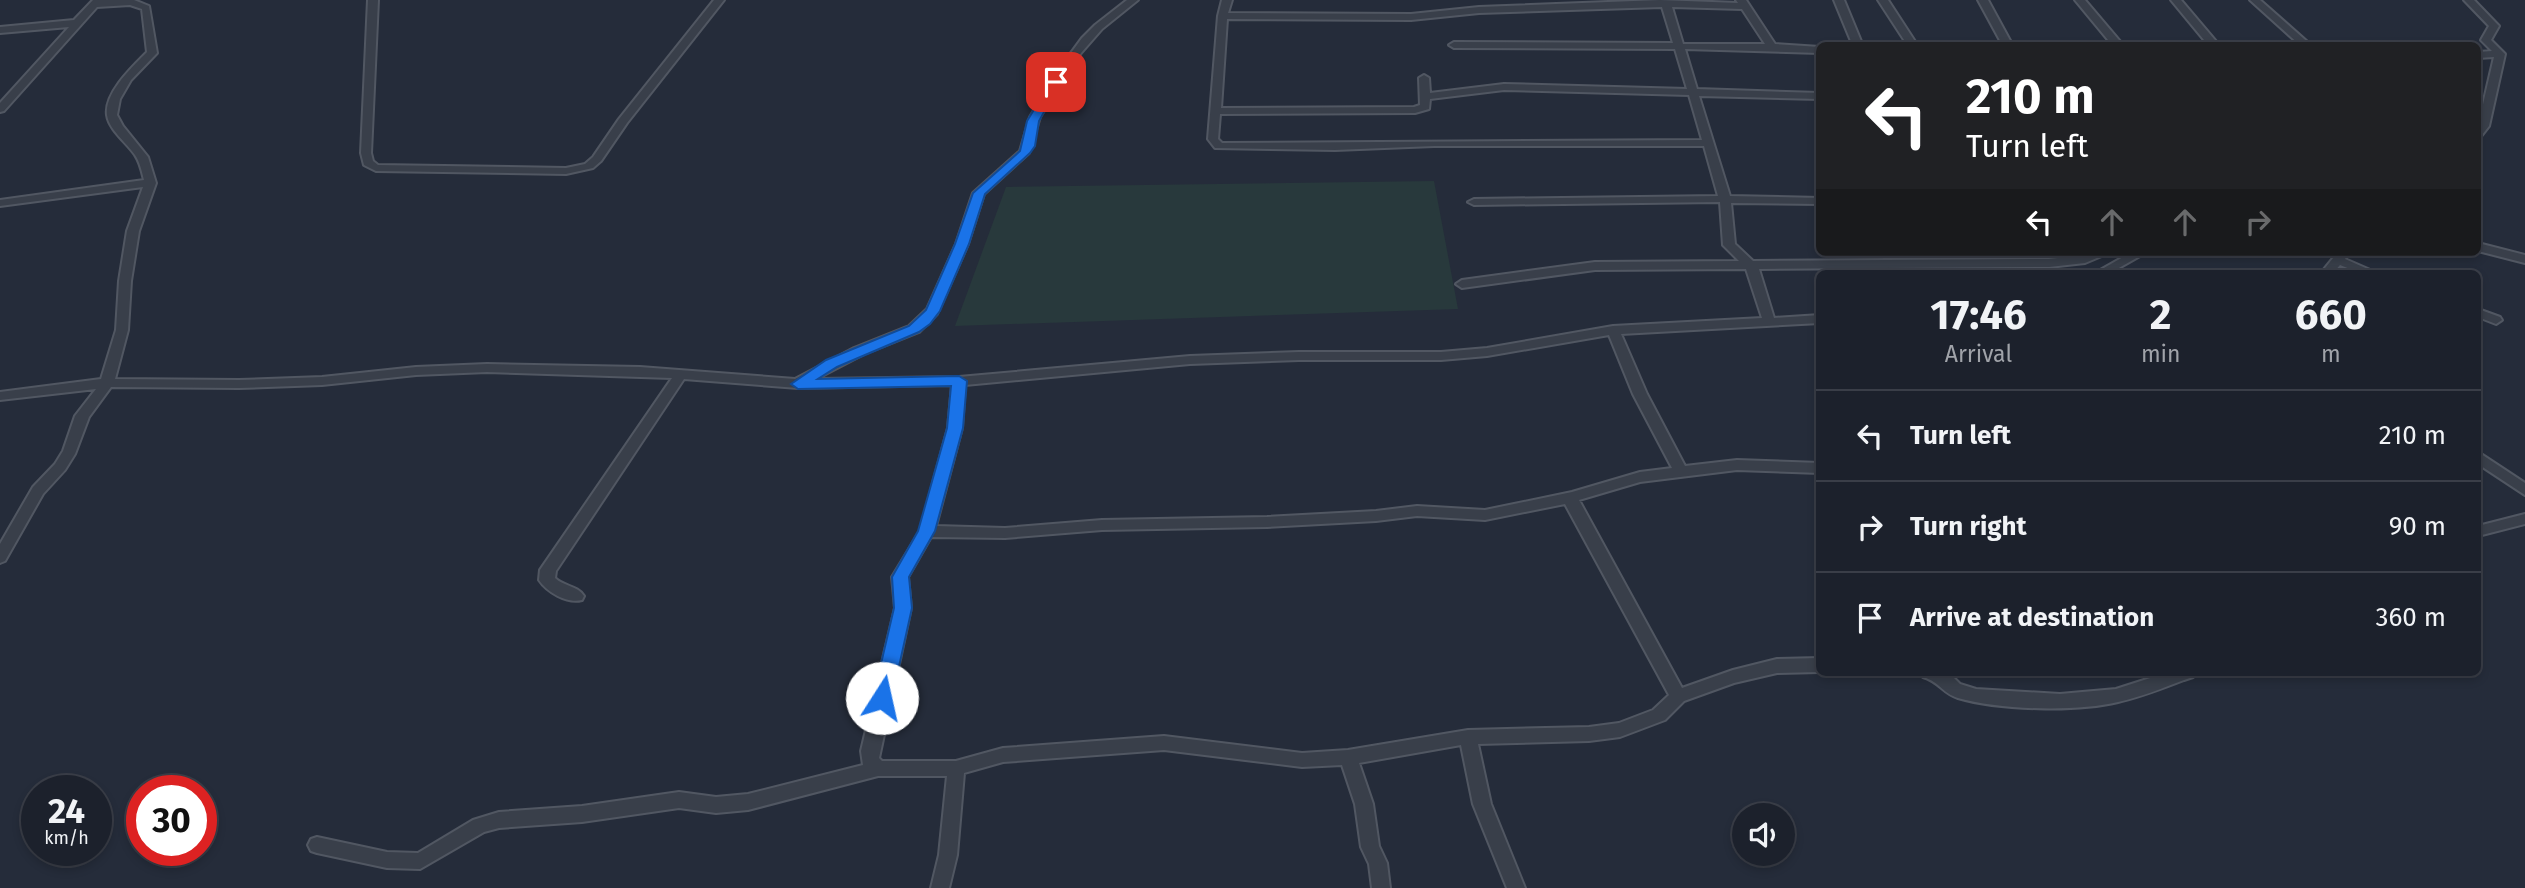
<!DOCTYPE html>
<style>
:root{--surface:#1c212c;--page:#292e38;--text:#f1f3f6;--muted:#a0a3a9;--line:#3a3e48}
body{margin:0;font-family:"Fira Sans",sans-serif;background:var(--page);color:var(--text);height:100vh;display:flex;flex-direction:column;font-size:26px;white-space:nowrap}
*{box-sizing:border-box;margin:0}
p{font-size:23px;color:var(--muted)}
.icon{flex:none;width:38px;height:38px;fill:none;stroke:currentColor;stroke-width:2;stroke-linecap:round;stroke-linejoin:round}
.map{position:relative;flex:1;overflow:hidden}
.panel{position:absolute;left:1816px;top:270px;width:665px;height:406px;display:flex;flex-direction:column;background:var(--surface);border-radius:10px;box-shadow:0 4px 10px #0003,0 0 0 2px var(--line)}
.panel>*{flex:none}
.hud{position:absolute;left:1816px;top:42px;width:665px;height:214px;border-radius:10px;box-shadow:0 4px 10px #0003,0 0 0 2px var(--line);background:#202124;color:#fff;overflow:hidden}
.tools{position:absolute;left:1732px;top:803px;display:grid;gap:14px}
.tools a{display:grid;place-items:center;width:63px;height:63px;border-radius:50%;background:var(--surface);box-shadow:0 4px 10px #0003,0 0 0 2px var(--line);font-size:35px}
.speed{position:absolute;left:21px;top:775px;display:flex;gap:14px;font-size:35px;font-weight:700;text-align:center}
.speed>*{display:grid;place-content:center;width:91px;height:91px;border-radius:50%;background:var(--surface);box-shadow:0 4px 10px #0003,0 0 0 2px var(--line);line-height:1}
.speed small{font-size:18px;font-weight:400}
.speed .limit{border:10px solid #d22;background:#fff;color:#111}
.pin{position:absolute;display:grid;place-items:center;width:60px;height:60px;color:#fff;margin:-30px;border-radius:14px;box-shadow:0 4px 10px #0006}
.me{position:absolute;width:77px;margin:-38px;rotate:10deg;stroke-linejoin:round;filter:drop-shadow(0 0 5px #0008)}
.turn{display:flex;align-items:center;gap:24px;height:147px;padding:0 35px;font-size:32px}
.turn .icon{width:91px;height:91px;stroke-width:2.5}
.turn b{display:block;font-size:49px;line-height:60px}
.lanes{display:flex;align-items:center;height:66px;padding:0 35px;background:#0003;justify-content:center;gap:35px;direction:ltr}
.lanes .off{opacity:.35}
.eta{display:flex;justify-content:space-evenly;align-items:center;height:119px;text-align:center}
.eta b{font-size:42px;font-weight:700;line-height:49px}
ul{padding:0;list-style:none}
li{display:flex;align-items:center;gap:21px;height:91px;padding:0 35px;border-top:2px solid var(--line)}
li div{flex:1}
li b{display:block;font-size:26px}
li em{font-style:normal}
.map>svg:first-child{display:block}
.green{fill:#28393c}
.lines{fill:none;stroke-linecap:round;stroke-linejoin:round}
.minor-casing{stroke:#515762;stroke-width:4}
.minor{fill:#393f4a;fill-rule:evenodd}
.route{fill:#1a73e8;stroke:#114b97;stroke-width:2}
</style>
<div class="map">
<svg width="2525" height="888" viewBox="0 0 2525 888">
<rect width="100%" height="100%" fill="#252c3a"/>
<!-- green -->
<path class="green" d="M1434,181L1458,309L955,326L1006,187Z"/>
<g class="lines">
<defs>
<g id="minor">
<path d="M93,0H134L149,6L157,53L131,80L120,99L117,115L123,126L148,157L156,183L139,231L131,281L128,330L115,379L239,380L322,377L416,367L487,364L640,367L795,379L854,348L909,326L927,309L956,244L973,193L1020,151L1030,117L1057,72L1082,38L1095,25L1127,0H1138L1102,29L1081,53L1040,117L1029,153L984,194L968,244L937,314L919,332L864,354L816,379L959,377L1190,356L1299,352H1441L1487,348L1613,326L1762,318L1746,269L1595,270L1462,288L1456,284L1462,280L1595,262L1739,261L1723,245L1720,202L1474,205L1468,202L1474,199L1718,196L1704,146H1434L1335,150L1215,148L1208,139L1218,16L1222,0H1232L1228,13L1411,14L1479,7L1660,0L1738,3L1736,0H1746L1775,44L1820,47V53L1685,49L1697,89L1820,93V99L1699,96L1730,196L1820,198V204L1731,203L1735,244L1753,261L2049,259C2070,257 2090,252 2111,252L2085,263L2049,267L1759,269L1774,318L1820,315V323L1621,334L1647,394L1685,466L1737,460L1820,463V473L1737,470L1640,482L1579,500L1682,688L1733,670L1777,659L1820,658V672L1777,673L1734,683L1684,701L1665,720L1620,737L1589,741L1478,744L1491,804L1525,888H1507L1473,804L1461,745L1359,763L1373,804L1379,846L1387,863L1390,888H1372L1369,864L1361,847L1355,804L1342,765L1302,767L1164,750L1003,762L964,773L957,855L949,888H931L939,855L947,776H878L748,810L716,813L679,808L582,822L499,828L484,832L420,869L387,868L317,853L311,851L308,845L311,839L317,837L387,852L418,853L473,820L499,812L582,806L679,792L716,797L748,794L863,765L861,751L895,608L892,577L920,531L948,428L952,385L798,388L684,379L556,571L555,578C563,586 578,586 584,596L582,600C567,604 547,592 539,580L540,570L672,378L487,372L416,375L322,385L239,388L111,387L89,417L75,454L65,470L43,494L5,561L0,563V544L33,487L55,464L63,451L75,416L96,389L0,400V392L101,379L116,330L119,281L127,231L143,187L0,206V200L144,180C142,172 140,162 135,155C127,143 109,130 107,115C104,93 133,66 147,52L142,9L130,5L97,7L4,111L0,112V103L69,27L0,33V27L74,20ZM1662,7L1673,43L1454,42L1449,45L1454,48L1675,49L1687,89L1504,84L1430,93L1429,78L1424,75L1419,78L1420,105L1414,107L1221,108L1227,19L1411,20L1479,13ZM1672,7L1742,9L1765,44H1683ZM1504,90L1689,95L1702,140L1222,143L1218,139L1220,114L1415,113L1429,109L1430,99ZM1609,335L1633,394L1672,468L1640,472L1572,492L1485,510L1417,506L1376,511L1267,517L1102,520L1005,528L936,526L962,428L965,385L1190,364L1299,360H1441L1487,356ZM1565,504L1669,695L1653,710L1619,723L1589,727L1468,730L1348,750L1302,753L1164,736L1003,748L956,761H882L879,758L911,608L908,577L931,537L1005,538L1102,530L1267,527L1376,521L1417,516L1485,520Z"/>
<path d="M368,0H378L371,153L373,161L378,165L566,168L585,164L593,157L619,119L714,0H724L627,123L601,161L593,168L566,174L376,171L364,165L361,153Z"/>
<path d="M1834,0H1844L1863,46H1853Z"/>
<path d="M1878,0H1888L1918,46H1908Z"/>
<path d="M1978,0H1988L2013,46H2003Z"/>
<path d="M2075,0H2085L2124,46H2113Z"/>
<path d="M2171,0H2181L2220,46H2209Z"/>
<path d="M2250,0H2260L2312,46H2301Z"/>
<path d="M2464,0H2474L2497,24L2499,26L2491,40L2505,54L2489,126L2482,135L2478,136V126L2494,57L2478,58V52L2492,51L2481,40L2489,26Z"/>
<path d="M2478,243L2525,255V263L2478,251Z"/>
<path d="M2132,252H2147L2110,273H2095Z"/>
<path d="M2338,252H2350L2345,259L2377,273H2360L2340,265L2333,273H2321Z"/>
<path d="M2478,309L2500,317L2502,320L2496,324L2478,317Z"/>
<path d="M2478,452L2525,483V495L2478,464Z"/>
<path d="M2525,514V524L2478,536V526Z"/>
<path d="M1921,672H1948L1960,684L1976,689L2060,694L2116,689L2169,672H2195L2193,677L2184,680C2163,688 2141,697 2118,702C2077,712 1999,710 1958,698C1942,693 1940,682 1923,677Z"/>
</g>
</defs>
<!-- minor casing -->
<use href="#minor" class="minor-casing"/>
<!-- minor -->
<use href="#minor" class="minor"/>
</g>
<!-- route -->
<path class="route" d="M1052,80L1061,82L1039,121L1035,146L1030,153L985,194L969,244L940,311L930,324L919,332L837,367L818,379L959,376L967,381L963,428L935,531L909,577L912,608L892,698L889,704L882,706L875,704L873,698L894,608L892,577L918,531L947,428L951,386L798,389L791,384L826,360L909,326L926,310L955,244L973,193L1020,151L1027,121Z"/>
</svg>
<div class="tools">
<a><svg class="icon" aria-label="sound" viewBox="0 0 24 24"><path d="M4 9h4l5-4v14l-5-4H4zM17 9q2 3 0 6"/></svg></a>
</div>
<div class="speed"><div>24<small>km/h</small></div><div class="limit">30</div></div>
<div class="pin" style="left:1056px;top:82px;background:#d93025"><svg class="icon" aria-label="arrive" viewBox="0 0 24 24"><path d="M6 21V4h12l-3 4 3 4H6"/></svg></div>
<svg class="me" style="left:882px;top:698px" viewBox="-20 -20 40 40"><circle r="19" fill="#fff"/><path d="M0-13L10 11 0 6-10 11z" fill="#1a73e8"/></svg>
<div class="hud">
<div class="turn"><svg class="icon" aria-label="left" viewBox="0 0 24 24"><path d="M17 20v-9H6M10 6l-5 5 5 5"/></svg><div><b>210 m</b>Turn left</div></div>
<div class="lanes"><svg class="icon" aria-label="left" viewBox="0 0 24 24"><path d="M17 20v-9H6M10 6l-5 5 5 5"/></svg><svg class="icon off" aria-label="ahead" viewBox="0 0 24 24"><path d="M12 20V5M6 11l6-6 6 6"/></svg><svg class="icon off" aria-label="ahead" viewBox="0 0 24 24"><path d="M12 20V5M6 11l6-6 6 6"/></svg><svg class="icon off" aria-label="right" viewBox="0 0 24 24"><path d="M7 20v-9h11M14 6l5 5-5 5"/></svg></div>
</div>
<section class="panel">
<div class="eta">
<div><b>17:46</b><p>Arrival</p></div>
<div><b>2</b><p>min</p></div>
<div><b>660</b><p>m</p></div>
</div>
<ul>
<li><svg class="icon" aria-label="left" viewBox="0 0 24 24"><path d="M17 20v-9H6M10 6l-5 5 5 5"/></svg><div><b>Turn left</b></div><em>210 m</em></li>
<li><svg class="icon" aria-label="right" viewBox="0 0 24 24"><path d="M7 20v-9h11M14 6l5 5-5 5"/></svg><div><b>Turn right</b></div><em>90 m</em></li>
<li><svg class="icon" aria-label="arrive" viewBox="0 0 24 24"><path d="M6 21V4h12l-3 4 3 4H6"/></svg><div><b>Arrive at destination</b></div><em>360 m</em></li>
</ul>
</section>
</div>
